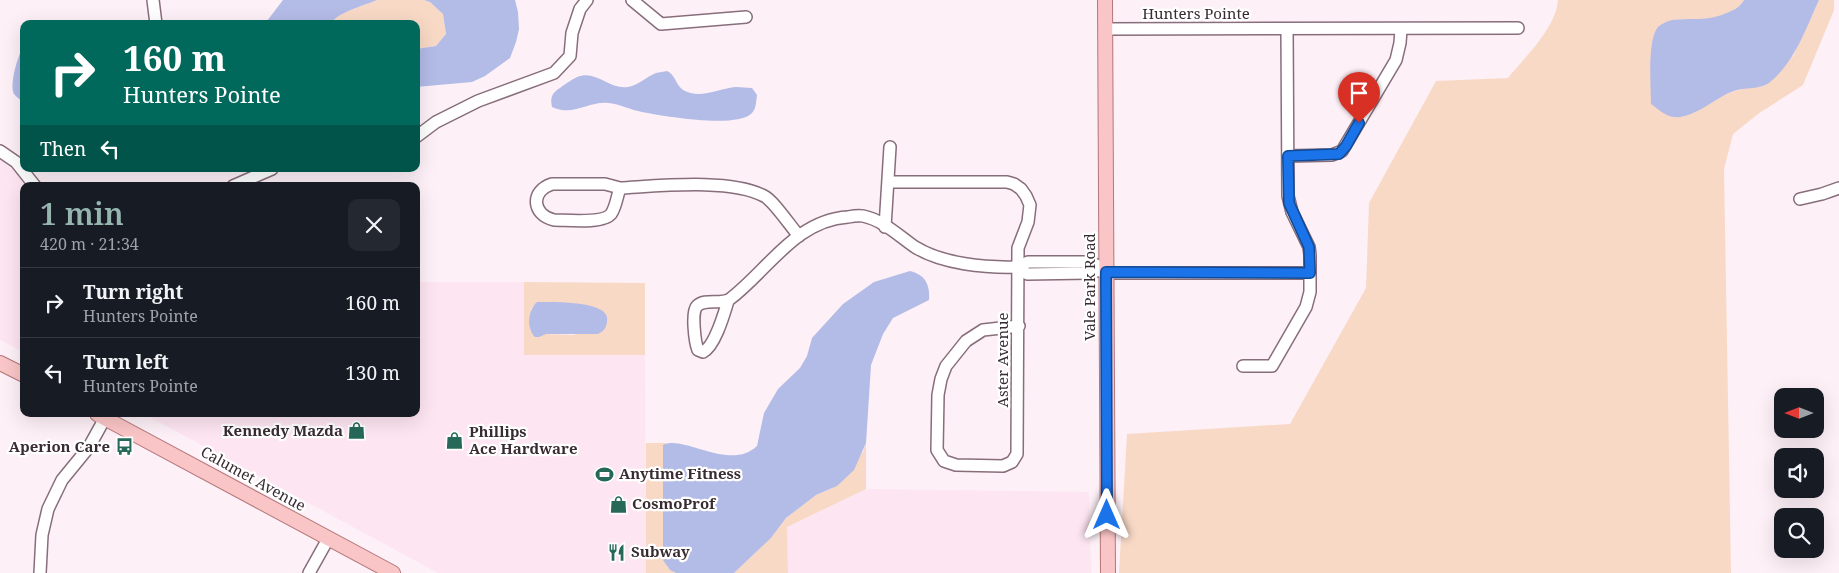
<!DOCTYPE html>
<meta charset="utf-8">
<style>
:root{--surface:#171b24;--page:#242831;--text:#f1f3f6;--muted:#9ea1a6;--line:#363941;--accent:#96b5af}
body{margin:0;font-family:"Noto Serif",serif;background:var(--page);color:var(--text);height:100vh;display:flex;flex-direction:column;font-size:19px;white-space:nowrap}
*{box-sizing:border-box;margin:0}
p{font-size:16px;color:var(--muted)}
.icon{flex:none;width:28px;height:28px;fill:none;stroke:currentColor;stroke-width:2;stroke-linecap:round;stroke-linejoin:round}
.map{position:relative;flex:1;overflow:hidden}
.drawer{position:absolute;left:20px;top:182px;width:400px;height:235px;display:flex;flex-direction:column;background:var(--surface);border-radius:10px;box-shadow:0 5px 20px #0002}
.drawer>*{flex:none}
.banner{position:absolute;left:20px;top:20px;width:400px;height:152px;border-radius:10px;box-shadow:0 5px 20px #0002;background:#00695c;color:#fff;overflow:hidden}
.needle{width:32px;rotate:270deg}
.tools{position:absolute;left:1774px;top:388px;display:grid;gap:10px}
.tools a{display:grid;place-items:center;width:50px;height:50px;border-radius:10px;background:var(--surface);box-shadow:0 5px 20px #0002;font-size:25px}
.pin{position:absolute;display:grid;place-items:center;width:42px;height:42px;color:#fff;margin:-51px -21px;border-radius:50% 50% 50% 0;rotate:-45deg;box-shadow:0 0 5px #0007}
.pin .icon{rotate:45deg}
.me{position:absolute;width:55px;margin:-28px;rotate:0deg;stroke-linejoin:round;filter:drop-shadow(0 0 4px #0008)}
.turn{display:flex;align-items:center;gap:18px;height:105px;padding:0 20px;font-size:22px}
.turn .icon{width:65px;height:65px;stroke-width:2.5}
.turn b{display:block;font-size:35px;line-height:42px}
.then{display:flex;align-items:center;height:48px;padding:0 20px;background:#0003;gap:10px;font-size:19px}
.round{display:grid;place-items:center;flex:none;width:52px;height:52px;border-radius:10px;background:var(--page)}
.overview{display:flex;align-items:center;justify-content:space-between;height:85px;padding:0 20px}
h1{font-size:30px;font-weight:600;line-height:38px;color:var(--accent)}
ul{padding:0;list-style:none}
li{display:flex;align-items:center;gap:15px;height:70px;padding:0 20px;border-top:1px solid var(--line)}
li div{flex:1}
li b{display:block;font-size:19px}
li em{font-style:normal}
.map>svg:first-child{display:block}
.built{fill:#fde5f1}
.green{fill:#f8d9c6;fill-rule:evenodd}
.water{fill:#b3bbe7}
.lines{fill:none;stroke-linecap:round;stroke-linejoin:round}
.minor-casing{stroke:#886d7b;stroke-width:14}
.major-casing{stroke:#b4777a;stroke-width:16}
.minor{stroke:#fff;stroke-width:11}
.major{stroke:#fac5c6;stroke-width:14}
.route-casing{stroke:#114b97;stroke-width:12}
.route{stroke:#1a73e8;stroke-width:9}
.labels{text-anchor:middle;stroke-width:4.5;stroke-linejoin:round;paint-order:stroke}
.street-label{font-size:15px;fill:#382c32;stroke:#fff}
.poi-label{font-size:15px;font-weight:bold;fill:#382c32;stroke:#fff;text-anchor:start}
</style>
<div class="map">
<svg width="1839" height="573" viewBox="0 0 1839 573">
<rect width="100%" height="100%" fill="#fdf0f7"/>
<!-- built -->
<g class="built">
<path d="M0,159L16,173L26,186H24V352L0,340Z"/>
<path d="M416,282H524V355H645L646,573H438L144,414H416Z"/>
<path d="M866,489L1089,492L1091,573H788L787,527Z"/>
</g>
<!-- green -->
<g class="green">
<path d="M377,0H424L430,2L443,14L446,35L436,46L416,49V24H331C335,13 366,5 377,0Z"/>
<path d="M1558,0H1744C1735,15 1710,20 1694,20C1687,20 1677,19 1670,21C1663,22 1658,27 1655,33L1682,117C1700,112 1715,98 1732,92C1742,88 1753,87 1764,86L1793,56L1819,0H1834V10L1803,85L1758,114L1733,134L1724,169L1731,573H1119L1127,434L1290,424L1366,288L1369,203L1436,81L1508,78C1525,57 1556,28 1558,0Z"/>
<path d="M524,282L645,283V355H524ZM537,302H555L575,335L546,334L530,330L531,309Z"/>
<path d="M646,443H667L663,445L667,567L676,573H646Z"/>
<path d="M866,443V489L787,527L788,573H734L771,538L786,518L816,495L833,488L863,452Z"/>
</g>
<!-- water -->
<g class="water">
<path d="M283,0H377C366,5 335,13 331,24H263L267,21Z"/>
<path d="M424,0H515L518,12L519,29L516,42L510,58L485,76L472,82L416,87V49L436,46L446,34L443,14L430,2Z"/>
<path d="M1744,0H1819C1806,28 1795,62 1770,82C1761,90 1745,87 1734,91C1715,97 1688,125 1667,115C1662,113 1657,108 1651,104C1651,87 1647,40 1658,27C1661,24 1668,21 1672,20C1689,18 1705,21 1722,15C1731,11 1739,9 1744,0Z"/>
<path d="M24,46V102C21,100 16,97 14,94C9,85 18,54 24,46Z"/>
<path d="M667,71C676,75 676,87 685,91C701,99 720,88 736,87C741,87 747,88 752,88L757,95C756,102 756,109 752,113C737,129 663,116 642,112C631,110 620,104 608,103C589,101 573,117 552,107C550,97 552,93 560,88C565,84 571,80 577,77C596,69 609,90 628,87C639,85 646,77 656,73C659,72 664,72 667,71Z"/>
<path d="M910,271C926,275 930,285 929,300L893,318L883,334L871,365L866,443L854,470L837,486L816,495L786,518L771,538L734,573H676L670,570L663,560V445C683,434 730,472 757,446L764,413L778,389L800,368L807,356L812,338L843,304L874,282Z"/>
<path d="M537,302C551,302 613,300 607,322C606,328 604,331 598,334H546L539,337H535C526,328 528,310 537,302Z"/>
</g>
<g class="lines">
<defs>
<g id="minor">
<path d="M153,0L156,24"/>
<path d="M632,0L661,24L746,17"/>
<path d="M1105,29L1518,28"/>
<path d="M416,137L436,122L478,101L554,73L570,56L572,33L580,9L587,0"/>
<path d="M0,151L16,162L35,186"/>
<path d="M1288,156L1332,155L1342,151L1396,60L1400,43L1401,29"/>
<path d="M889,182H1007L1014,184L1021,189L1026,196L1030,205L1028,222L1018,248L1017,454L1012,462L1003,466L956,465L944,461L937,450L938,395L941,379L946,366L966,341L983,330L1019,326"/>
<path d="M233,186L272,169"/>
<path d="M620,188L605,184H552C530,191 532,215 554,220C567,220 603,224 611,214C616,207 617,196 620,188C658,186 731,178 764,196C773,200 791,227 799,236"/>
<path d="M1800,199L1822,194L1839,188"/>
<path d="M885,227L890,147"/>
<path d="M1028,262H1089L1106,269L1089,273L1027,274L1018,267Z"/>
<path d="M1106,273H1310"/>
<path d="M728,301C724,314 715,346 703,352L698,350C695,343 691,312 697,306C705,298 721,305 730,299C768,270 796,220 848,217C853,216 858,215 863,216C883,220 899,236 915,247C942,264 986,268 1018,267"/>
<path d="M1243,366H1272L1306,307L1310,292V255L1309,247L1292,212L1288,196L1287,29"/>
<path d="M40,573L42,535L48,509L62,480L89,447L105,418"/>
<path d="M309,573L328,539"/>
</g>
<g id="major">
<path d="M1105,0L1108,573"/>
<path d="M0,363L24,375"/>
<path d="M97,414L393,573"/>
</g>
</defs>
<!-- minor casing -->
<use href="#minor" class="minor-casing"/>
<!-- major casing -->
<use href="#major" class="major-casing"/>
<!-- minor -->
<use href="#minor" class="minor"/>
<!-- major -->
<use href="#major" class="major"/>
</g>
<g class="lines">
<defs>
<path id="route" d="M1107,515L1106,272L1310,273L1309,247L1289,203L1288,156L1339,154L1346,146L1359,123"/>
</defs>
<!-- route casing -->
<use href="#route" class="route-casing"/>
<!-- route -->
<use href="#route" class="route"/>
</g>
<!-- icons -->
<defs>
<symbol id="shop-bare" viewBox="-9 -9 18 18"><path d="M-5-2.5h2.3a2.7 3.5 0 0 1 5.4 0H5L5.5 6h-11ZM-1.5-2.5h3a1.5 2.3 0 0 0-3 0Z" fill="#276959" stroke="#fff" stroke-width="2.5" paint-order="stroke"/></symbol>
<symbol id="bus-bare" viewBox="-9 -9 18 18"><path d="M-5-6H5V4H4V6H2V4H-2V6H-4V4H-5ZM-3.5-4V0h7V-4ZM-3.5 1.2v1.5H-2V1.2ZM2 1.2v1.5H3.5V1.2Z" fill="#276959" stroke="#fff" stroke-width="2.5" paint-order="stroke"/></symbol>
<symbol id="stadium-bare" viewBox="-9 -9 18 18"><path d="M0-5a6.5 5 0 1 0 0 10a6.5 5 0 1 0 0-10ZM-3.5-1.8h7v3.6h-7Z" fill="#276959" stroke="#fff" stroke-width="2.5" paint-order="stroke"/></symbol>
<symbol id="restaurant-bare" viewBox="-9 -9 18 18"><path d="M-5-6h1v4h1v-4h1v4h1v-4h1v5L-1.5 .5V6h-2V.5L-5-1ZM5-6V6H3V1.5H1.5Q1.5-4 5-6Z" fill="#276959" stroke="#fff" stroke-width="2.5" paint-order="stroke"/></symbol>
</defs>
<g fill-rule="evenodd">
<use href="#shop-bare" x="344" y="418" width="25" height="25"/>
<use href="#shop-bare" x="442" y="428" width="25" height="25"/>
<use href="#bus-bare" x="112" y="434" width="25" height="25"/>
<use href="#stadium-bare" x="592" y="462" width="25" height="25"/>
<use href="#shop-bare" x="606" y="492" width="25" height="25"/>
<use href="#restaurant-bare" x="604" y="540" width="25" height="25"/>
</g>
<g class="labels">
<!-- street labels -->
<g class="street-label">
<text x="1196" y="19">Hunters Pointe</text>
<text transform="translate(1090 287) rotate(-90)" y="5">Vale Park Road</text>
<text transform="translate(1003 360) rotate(-90)" y="5">Aster Avenue</text>
<text transform="translate(253 479) rotate(29)" y="5">Calumet Avenue</text>
</g>
<!-- poi labels -->
<g class="poi-label">
<text x="343" y="436" text-anchor="end">Kennedy Mazda</text>
<text x="469" y="437">Phillips<tspan x="469" dy="17">Ace Hardware</tspan></text>
<text x="110" y="452" text-anchor="end">Aperion Care</text>
<text x="619" y="479">Anytime Fitness</text>
<text x="632" y="509">CosmoProf</text>
<text x="631" y="557">Subway</text>
</g>
</g>
</svg>
<div class="tools">
<a><svg class="needle" viewBox="-14 -14 28 28"><path d="M0-13l5 13h-10z" fill="#e53935"/><path d="M0 13l5-13h-10z" fill="#9ea1a6"/></svg></a>
<a><svg class="icon" aria-label="sound" viewBox="0 0 24 24"><path d="M4 9h4l5-4v14l-5-4H4zM17 9q2 3 0 6"/></svg></a>
<a><svg class="icon" aria-label="search" viewBox="0 0 24 24"><circle cx="10" cy="10" r="6"/><path d="M15 15l6 6"/></svg></a>
</div>
<div class="pin" style="left:1359px;top:123px;background:#d93025"><svg class="icon" aria-label="arrive" viewBox="0 0 24 24"><path d="M6 21V4h12l-3 4 3 4H6"/></svg></div>
<svg class="me" style="left:1107px;top:515px" viewBox="-20 -20 40 40"><path d="M0-17L14 15 0 8-14 15z" fill="#1a73e8" stroke="#fff" stroke-width="4"/></svg>
<div class="banner">
<div class="turn"><svg class="icon" aria-label="right" viewBox="0 0 24 24"><path d="M7 20v-9h11M14 6l5 5-5 5"/></svg><div><b>160 m</b>Hunters Pointe</div></div>
<div class="then">Then<svg class="icon" aria-label="left" viewBox="0 0 24 24"><path d="M17 20v-9H6M10 6l-5 5 5 5"/></svg></div>
</div>
<section class="drawer">
<div class="overview"><div><h1>1 min</h1><p>420 m · 21:34</p></div><a class="round"><svg class="icon" aria-label="close" viewBox="0 0 24 24"><path d="M6 6l12 12M18 6L6 18"/></svg></a></div>
<ul>
<li><svg class="icon" aria-label="right" viewBox="0 0 24 24"><path d="M7 20v-9h11M14 6l5 5-5 5"/></svg><div><b>Turn right</b><p>Hunters Pointe</p></div><em>160 m</em></li>
<li><svg class="icon" aria-label="left" viewBox="0 0 24 24"><path d="M17 20v-9H6M10 6l-5 5 5 5"/></svg><div><b>Turn left</b><p>Hunters Pointe</p></div><em>130 m</em></li>
</ul>
</section>
</div>
